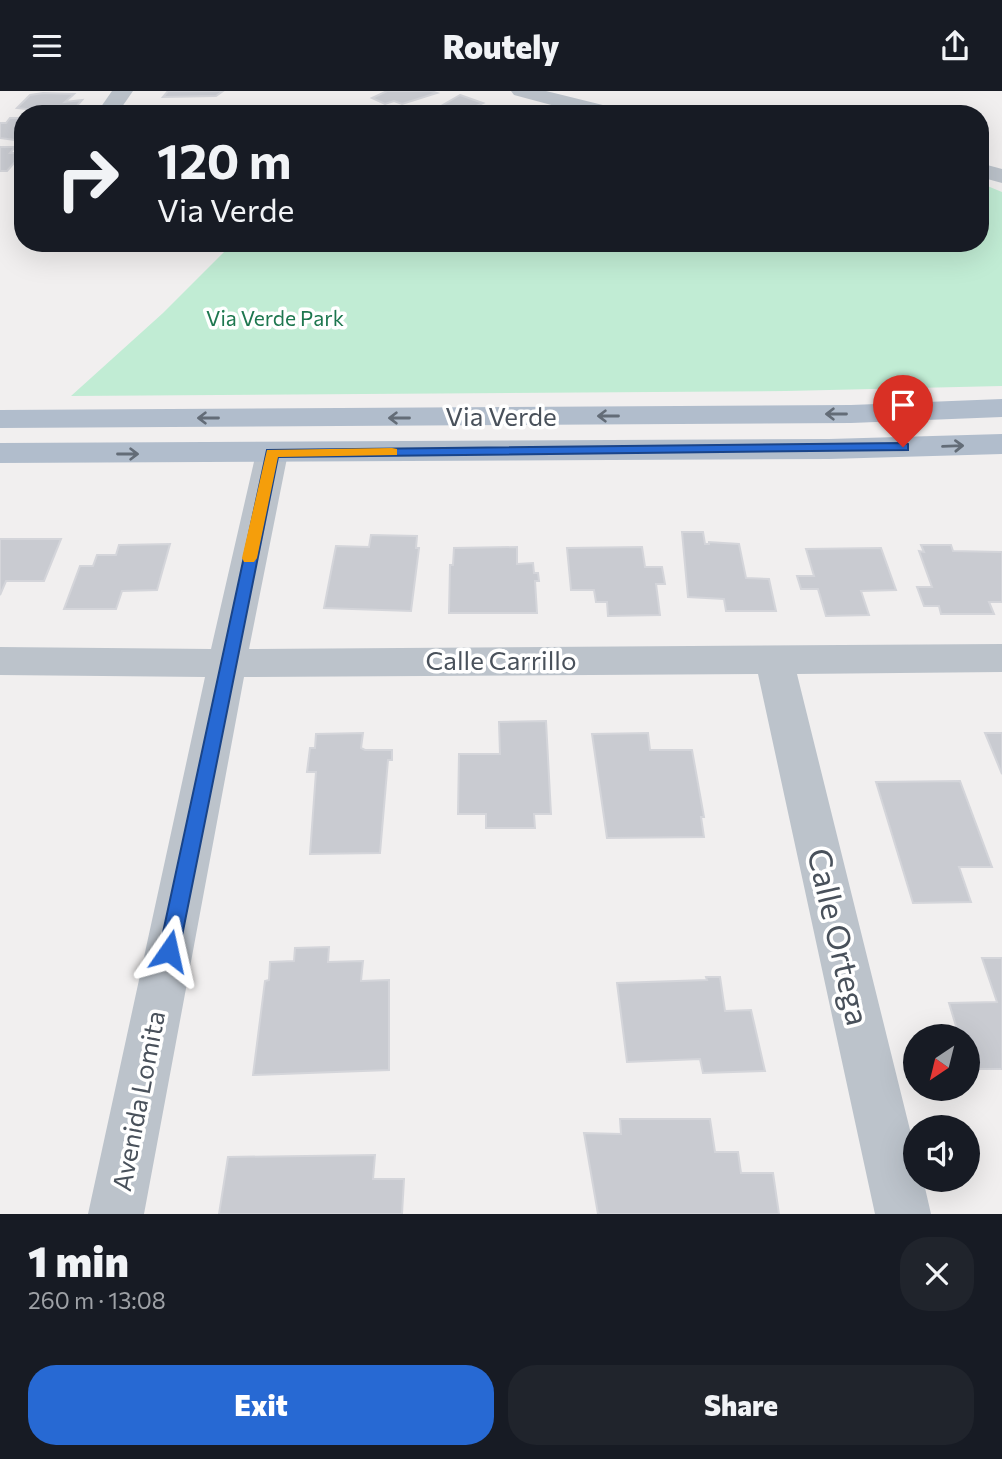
<!DOCTYPE html>
<meta charset="utf-8">
<style>
:root{--surface:#171b24;--page:#20242c;--text:#f1f3f6;--muted:#9ea1a6;--accent:#2769d3}
body{margin:0;font-family:Commissioner,sans-serif;background:var(--page);color:var(--text);height:100vh;display:flex;flex-direction:column;font-size:26px;white-space:nowrap}
*{box-sizing:border-box;margin:0}
p{font-size:23px;color:var(--muted)}
.icon{flex:none;width:38px;height:38px;fill:none;stroke:currentColor;stroke-width:2;stroke-linecap:round;stroke-linejoin:round}
.map{position:relative;height:1123px;overflow:hidden}
.panel{display:flex;flex-direction:column;background:var(--surface);flex:1}
.panel>*{flex:none}
.hud{position:absolute;left:14px;top:14px;width:975px;height:147px;border-radius:28px;box-shadow:0 7px 28px #0002;background:#171b24;color:var(--text);overflow:hidden}
.needle{width:46px;rotate:215deg}
.tools{position:absolute;left:903px;top:933px;display:grid;gap:14px}
.tools a{display:grid;place-items:center;width:77px;height:77px;border-radius:50%;background:var(--surface);box-shadow:0 7px 28px #0002;font-size:35px}
.pin{position:absolute;display:grid;place-items:center;width:60px;height:60px;color:#fff;margin:-72px -30px;border-radius:50% 50% 50% 0;rotate:-45deg;box-shadow:0 0 7px #0007}
.pin .icon{rotate:45deg}
.me{position:absolute;width:77px;margin:-38px;rotate:11deg;stroke-linejoin:round;filter:drop-shadow(0 0 5px #0008)}
.turn{display:flex;align-items:center;gap:24px;height:147px;padding:0 28px;font-size:32px}
.turn .icon{width:91px;height:91px;stroke-width:2.5}
.turn b{display:block;font-size:49px;line-height:60px}
.round{display:grid;place-items:center;flex:none;width:74px;height:74px;border-radius:28px;background:var(--page)}
.headline{display:flex;align-items:center;justify-content:space-between;height:119px;padding:0 28px}
h1{font-size:42px;font-weight:800;line-height:52px}
.action{display:flex;gap:14px;margin-top:auto;padding:14px 28px}
.action a{flex:1;height:80px;border-radius:28px;background:var(--accent);color:#fff;font-size:28px;font-weight:800;line-height:80px;text-align:center}
.action a+a{background:var(--page);color:var(--text)}
header{display:flex;justify-content:space-between;align-items:center;height:91px;padding:0 28px;background:var(--surface);font-size:32px;font-weight:800}
.map>svg:first-child{display:block}
.green{fill:#c1ecd4}
.building{fill:#c9cbd1;stroke:#d4d5da;stroke-width:2}
.lines{fill:none;stroke-linecap:round;stroke-linejoin:round}
.minor{fill:#bcc3cb;fill-rule:evenodd}
.major{fill:#b1bdcc;fill-rule:evenodd}
.oneway{stroke:#636c77}
.route{fill:#2769d3;stroke:#194489;stroke-width:2}
.slow{fill:#f59e0b}
.labels{text-anchor:middle;stroke-width:7;stroke-linejoin:round;paint-order:stroke}
.far-park-label{font-size:21px;fill:#1e774f;stroke:#fff}
.street-label{font-size:26px;fill:#49515b;stroke:#fff}
.near-street-label{font-size:32px;fill:#49515b;stroke:#fff}
</style>
<header><svg class="icon" aria-label="menu" viewBox="0 0 24 24"><path d="M4 6h16M4 12h16M4 18h16"/></svg>Routely<svg class="icon" aria-label="share" viewBox="0 0 24 24"><path d="M12 15V3M7 8l5-5 5 5M5 13v7h14v-7"/></svg></header>
<div class="map">
<svg width="1002" height="1123" viewBox="0 0 1002 1123">
<rect width="100%" height="100%" fill="#f1efef"/>
<!-- green -->
<path class="green" d="M980,92L1002,101V295L786,300L71,305L163,222L233,152H980Z"/>
<!-- building -->
<g class="building">
<path d="M168,0H223L216,5L163,6Z"/>
<path d="M387,0H431L437,2L402,13L394,10L385,13L372,7Z"/>
<path d="M43,2L74,3L65,11L82,9L70,23H43L45,20L17,17L30,4Z"/>
<path d="M460,4L483,12L476,15L489,22H429Z"/>
<path d="M170,16L211,17L214,18L211,23L164,22Z"/>
<path d="M10,27H23V50L0,47V32H6Z"/>
<path d="M0,56H15L10,62H23L7,80H0Z"/>
<path d="M682,441H703L705,453H709V451L739,453L746,487L769,488L776,520H726L724,508L688,506Z"/>
<path d="M371,444L417,445L416,457H419L411,520L324,517L336,455L369,456Z"/>
<path d="M0,448H61L44,490H6L0,504Z"/>
<path d="M170,453L157,499L122,500L116,518H64L80,475H93L97,464H116L119,454Z"/>
<path d="M921,454H951L953,460L1002,461V511H989L994,523H941L939,515H924L917,496H932L919,460L924,461Z"/>
<path d="M517,456V473L533,472L534,482H538L539,490H535L537,522H449L450,474H453L454,457Z"/>
<path d="M642,456L645,476H662L665,493H656L660,524L608,525L607,511H596L594,499H571L567,457Z"/>
<path d="M881,457L896,499L861,500L869,524L826,525L818,498H801L797,485H814L806,458Z"/>
<path d="M546,630L551,723H534L535,737H486V723H458L459,663H500L499,631Z"/>
<path d="M363,642L361,657L365,659H392V669H388L380,762L310,763L316,681H307L310,657H315L316,643Z"/>
<path d="M648,642L650,659H692L704,726H701L704,746L607,747L592,643Z"/>
<path d="M985,642H1002V683Z"/>
<path d="M960,690L992,776H959L971,811L913,812L876,691Z"/>
<path d="M329,856L328,871L363,870L361,890L389,889V979L253,984L265,890L269,889L270,871L294,870L295,857Z"/>
<path d="M982,867H1002V978H968V945H959L949,912L997,911Z"/>
<path d="M706,886H720L725,920L751,919L765,980L703,982L700,968L627,971L617,892L707,889Z"/>
<path d="M620,1028H710L715,1061H738L741,1082H773L779,1123H598L584,1042L621,1043Z"/>
<path d="M375,1064L373,1088H404L402,1123H219L228,1066Z"/>
</g>
<g class="lines">
<!-- minor -->
<g class="minor">
<path d="M112,0H133L117,23H96Z"/>
<path d="M511,0H546L619,18L621,23H585L514,4Z"/>
<path d="M980,72L1002,78V92L980,86Z"/>
<path d="M272,352L283,355L288,362L249,558L1002,553V581L797,583L915,1059V1088H923L931,1123H875L758,583L244,586L144,1123H88L205,586L0,584V556L211,558L256,362L261,355Z"/>
</g>
<!-- major -->
<g class="major">
<path d="M1002,308V326L851,332L0,337V319L851,314Z"/>
<path d="M1002,343V363L829,368L0,372V352L829,348Z"/>
</g>
</g>
<!-- one-way arrows -->
<defs><path id="oneway-shaft" d="M-6 0H5M1.5-3L5.5 0L1.5 3" fill="none" stroke-width="1.6" stroke-linecap="round" stroke-linejoin="round" transform="scale(1.75)"/></defs>
<g class="oneway">
<use href="#oneway-shaft" transform="translate(836 323) rotate(180)"/>
<use href="#oneway-shaft" transform="translate(608 325) rotate(180)"/>
<use href="#oneway-shaft" transform="translate(208 327) rotate(180)"/>
<use href="#oneway-shaft" transform="translate(399 327) rotate(180)"/>
<use href="#oneway-shaft" transform="translate(953 355) rotate(-2)"/>
<use href="#oneway-shaft" transform="translate(128 363)"/>
</g>
<!-- route -->
<path class="route" d="M903,352L908,353V359L278,366L179,860L176,867L169,870L162,867L159,860L267,359Z"/>
<!-- slow -->
<path class="slow" d="M392,357L397,358V364L278,366L257,467L254,471H244L242,467L267,359Z"/>
<g class="labels">
<!-- far-park labels -->
<g class="far-park-label">
<text x="275" y="235">Via Verde Park</text>
</g>
<!-- street labels -->
<g class="street-label">
<text x="501" y="335">Via Verde</text>
<text x="501" y="579">Calle Carrillo</text>
<text transform="translate(139 1010) rotate(-79)" y="9">Avenida Lomita</text>
</g>
<!-- near-street labels -->
<g class="near-street-label">
<text transform="translate(838 846) rotate(77)" y="11">Calle Ortega</text>
</g>
</g>
</svg>
<div class="tools">
<a><svg class="needle" viewBox="-14 -14 28 28"><path d="M0-13l5 13h-10z" fill="#e53935"/><path d="M0 13l5-13h-10z" fill="#9ea1a6"/></svg></a>
<a><svg class="icon" aria-label="sound" viewBox="0 0 24 24"><path d="M4 9h4l5-4v14l-5-4H4zM17 9q2 3 0 6"/></svg></a>
</div>
<div class="pin" style="left:903px;top:356px;background:#d93025"><svg class="icon" aria-label="arrive" viewBox="0 0 24 24"><path d="M6 21V4h12l-3 4 3 4H6"/></svg></div>
<svg class="me" style="left:169px;top:860px" viewBox="-20 -20 40 40"><path d="M0-17L14 15 0 8-14 15z" fill="#2769d3" stroke="#fff" stroke-width="4"/></svg>
<div class="hud">
<div class="turn"><svg class="icon" aria-label="right" viewBox="0 0 24 24"><path d="M7 20v-9h11M14 6l5 5-5 5"/></svg><div><b>120 m</b>Via Verde</div></div>
</div>
</div>
<section class="panel">
<div class="headline"><div><h1>1 min</h1><p>260 m · 13:08</p></div><a class="round"><svg class="icon" aria-label="close" viewBox="0 0 24 24"><path d="M6 6l12 12M18 6L6 18"/></svg></a></div>
<div class="action"><a>Exit</a><a>Share</a></div>
</section>
